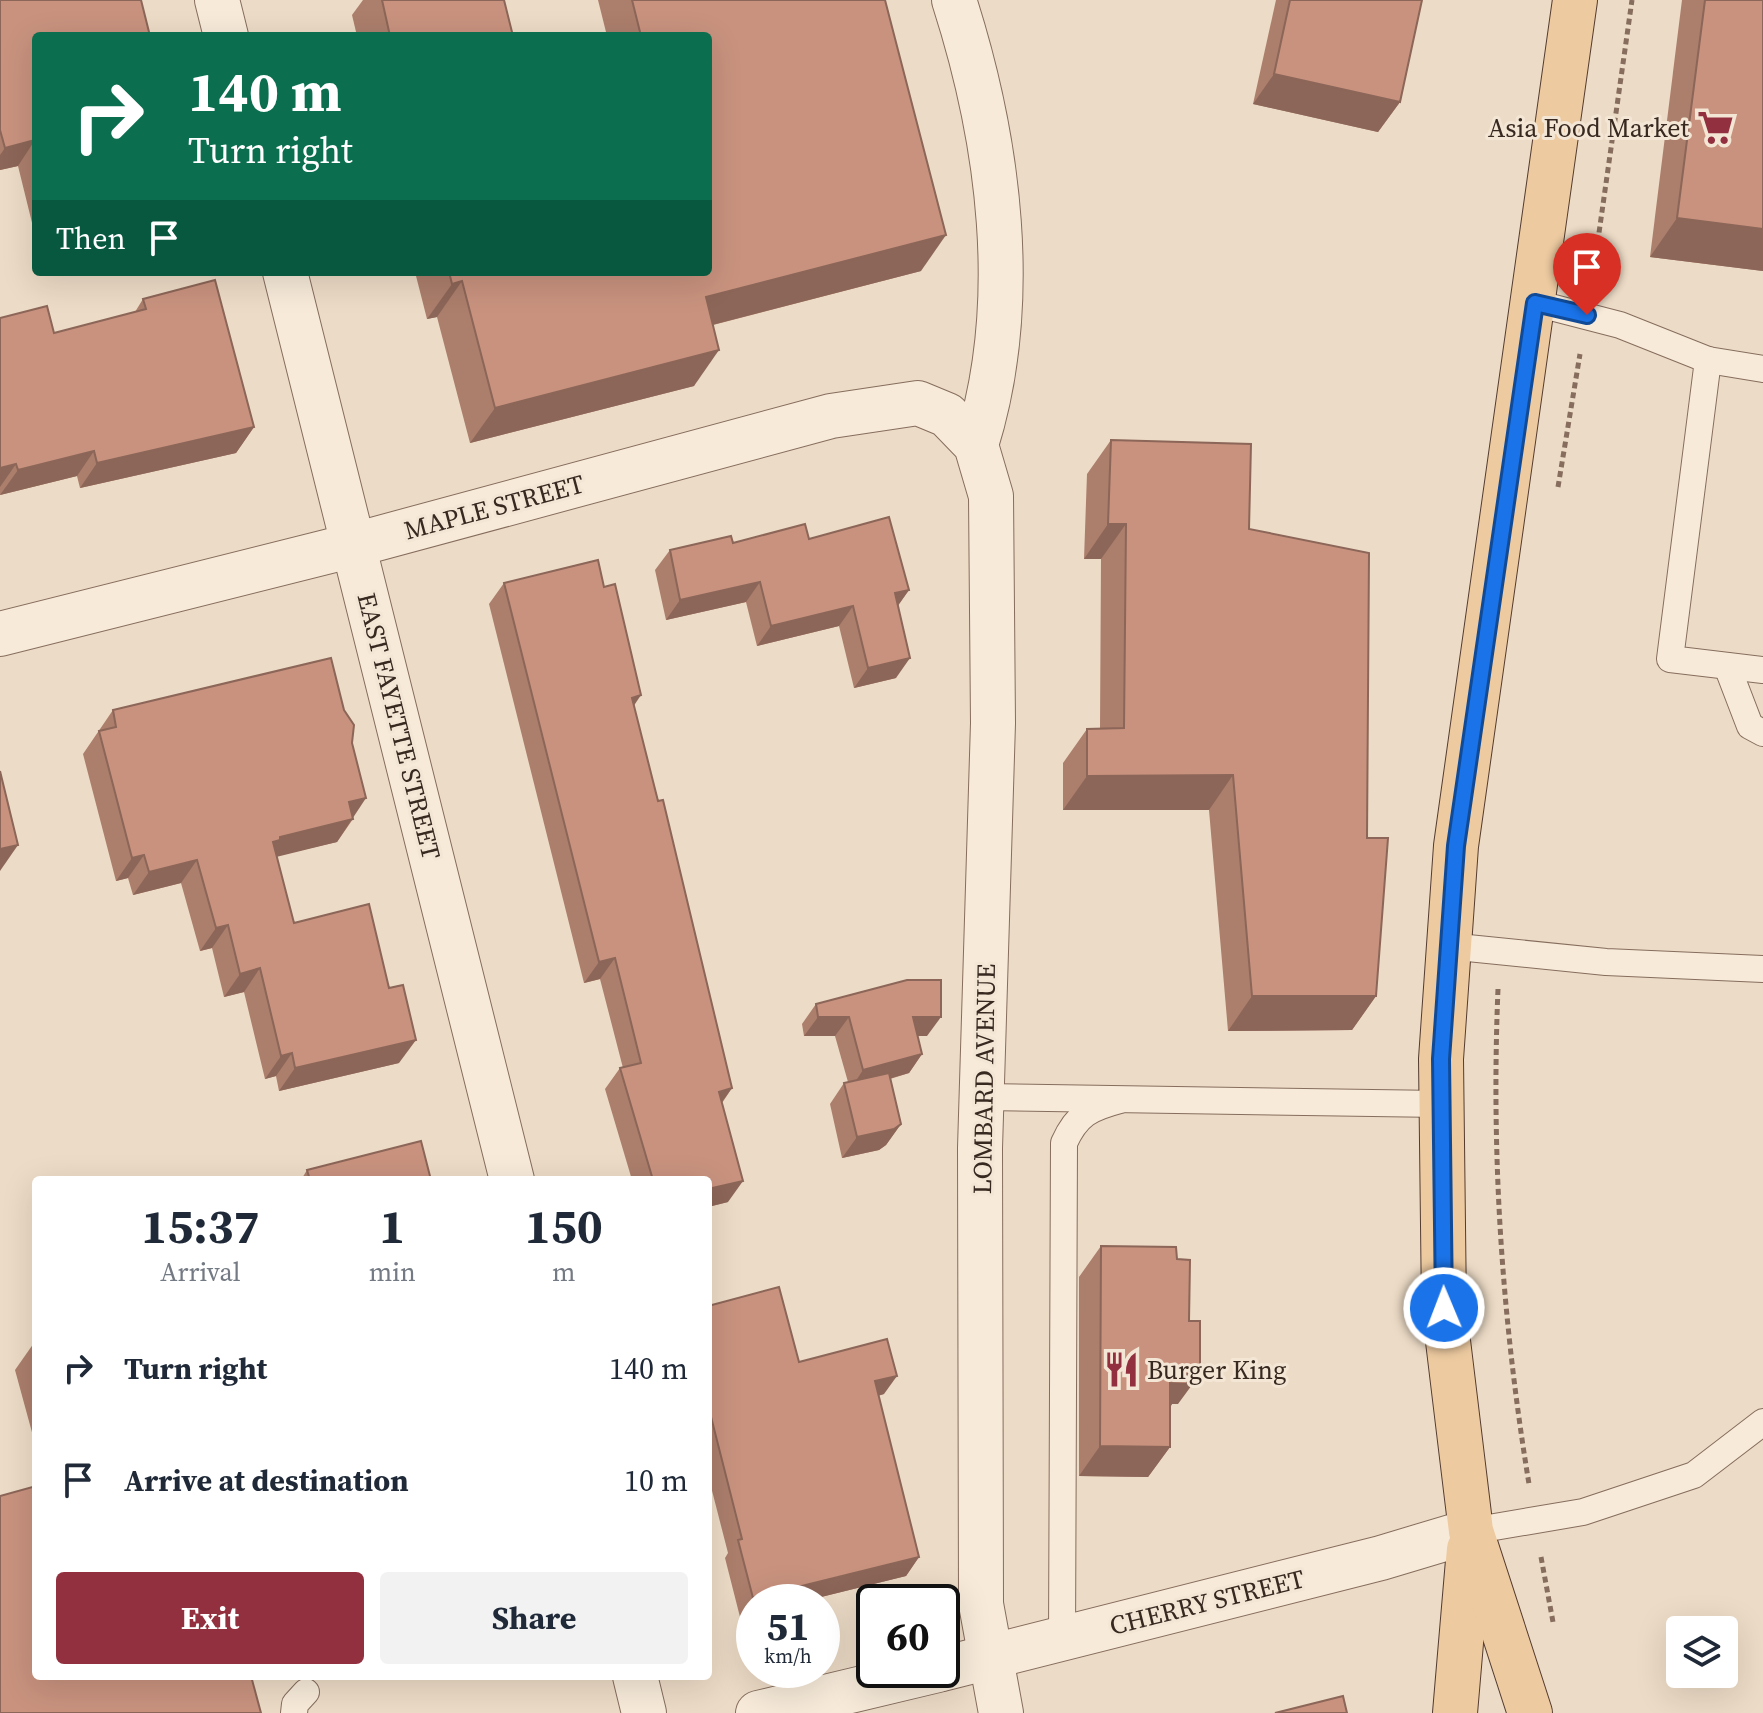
<!DOCTYPE html>
<style>
:root{--surface:#fff;--page:#f2f2f3;--text:#1f2937;--muted:#747a83;--accent:#92303f}
body{margin:0;font-family:"Source Serif 4",serif;background:var(--page);color:var(--text);height:100vh;display:flex;flex-direction:column;font-size:30px;white-space:nowrap}
*{box-sizing:border-box;margin:0}
p{font-size:26px;color:var(--muted)}
.icon{flex:none;width:44px;height:44px;fill:none;stroke:currentColor;stroke-width:2;stroke-linecap:round;stroke-linejoin:round}
.map{position:relative;flex:1;overflow:hidden}
.panel{position:absolute;left:32px;top:1176px;width:680px;height:504px;display:flex;flex-direction:column;background:var(--surface);border-radius:8px;box-shadow:0 8px 32px #0002}
.panel>*{flex:none}
.top-card{position:absolute;left:32px;top:32px;width:680px;height:244px;border-radius:8px;box-shadow:0 8px 32px #0002;background:#0b6e4f;color:#fff;overflow:hidden}
.fabs{position:absolute;left:1666px;top:1616px;display:grid;gap:16px}
.fabs a{display:grid;place-items:center;width:72px;height:72px;border-radius:8px;background:var(--surface);box-shadow:0 8px 32px #0002;font-size:40px}
.speed{position:absolute;left:736px;top:1584px;display:flex;gap:16px;font-size:40px;font-weight:700;text-align:center}
.speed>*{display:grid;place-content:center;width:104px;height:104px;border-radius:50%;background:var(--surface);box-shadow:0 8px 32px #0002;line-height:1}
.speed small{font-size:20px;font-weight:400}
.speed .limit{border:4px solid #111;border-radius:12px;background:#fff;color:#111}
.pin{position:absolute;display:grid;place-items:center;width:68px;height:68px;color:#fff;margin:-82px -34px;border-radius:50% 50% 50% 0;rotate:-45deg;box-shadow:0 0 8px #0007}
.pin .icon{rotate:45deg}
.me{position:absolute;width:88px;margin:-44px;rotate:359deg;stroke-linejoin:round;filter:drop-shadow(0 0 6px #0008)}
.turn{display:flex;align-items:center;gap:28px;height:168px;padding:0 24px;font-size:36px}
.turn .icon{width:104px;height:104px;stroke-width:2.5}
.turn b{display:block;font-size:56px;line-height:68px}
.then{display:flex;align-items:center;height:76px;padding:0 24px;background:#0003;gap:16px;font-size:30px}
.eta{display:flex;justify-content:space-evenly;align-items:center;height:136px;text-align:center}
.eta b{font-size:48px;font-weight:700;line-height:56px}
.button{display:flex;gap:16px;margin-top:auto;padding:16px 24px}
.button a{flex:1;height:92px;border-radius:8px;background:var(--accent);color:#fff;font-size:32px;font-weight:700;line-height:92px;text-align:center}
.button a+a{background:var(--page);color:var(--text)}
ul{padding:0;list-style:none}
li{display:flex;align-items:center;gap:24px;height:112px;padding:0 24px}
li div{flex:1}
li b{display:block;font-size:30px}
li em{font-style:normal}
.map>svg:first-child{display:block}
.lines{fill:none;stroke-linecap:round;stroke-linejoin:round}
.service-casing{stroke:#866d5d;stroke-width:28}
.minor-casing{stroke:#866d5d;stroke-width:46}
.tertiary-casing{stroke:#866d5d;stroke-width:46}
.primary-casing{stroke:#543c30;stroke-width:46}
.path{stroke:#866d5d;stroke-width:5;stroke-dasharray:6 4;stroke-linecap:butt}
.service{stroke:#f7ead9;stroke-width:26}
.minor{stroke:#f7ead9;stroke-width:44}
.tertiary{stroke:#f7ead9;stroke-width:44}
.primary{stroke:#edcaa0;stroke-width:44}
.wall{fill:#ac7e6c}
.shaded-wall{fill:#8c6658}
.building{fill:#c8927e;stroke:#8c6658;stroke-width:2}
.route-casing{stroke:#114b97;stroke-width:20}
.route{stroke:#1a73e8;stroke-width:14}
.labels{text-anchor:middle;stroke-width:6;stroke-linejoin:round;paint-order:stroke}
.poi-label{font-size:26px;fill:#372820;stroke:#f4e6d5;text-anchor:end}
.street-label{font-size:26px;fill:#372820;stroke:#f4e6d5}
</style>
<div class="map">
<svg width="1763" height="1713" viewBox="0 0 1763 1713">
<rect width="100%" height="100%" fill="#ecdbc6"/>
<g class="lines">
<defs>
<g id="service">
<path d="M1535,303L1620,325L1708,360L1763,369"/>
<path d="M1708,360L1670,659L1763,670"/>
<path d="M1727,666L1750,726L1763,733"/>
<path d="M1448,946L1606,962L1763,969"/>
<path d="M982,1097L1441,1104"/>
<path d="M1471,1531L1583,1512L1694,1475L1763,1422"/>
<path d="M1062,1640L1064,1143C1077,1114 1090,1108 1120,1100"/>
<path d="M294,1713L295,1704L306,1692"/>
</g>
<g id="minor">
<path d="M954,0C999,140 1021,302 976,445"/>
<path d="M0,634L354,545L831,416L918,403L947,415L976,445L991,496L993,723L980,1148L981,1604L1001,1713"/>
<path d="M942,1669L1381,1558L1471,1531"/>
<path d="M758,1713L938,1670"/>
</g>
<g id="tertiary">
<path d="M217,0L226,36"/>
<path d="M285,272L512,1180"/>
<path d="M635,1676L644,1713"/>
</g>
<g id="primary">
<path d="M1455,1713L1469,1549"/>
<path d="M1530,1713L1471,1531L1444,1308L1441,1059L1456,846L1575,0"/>
</g>
</defs>
<!-- service casing -->
<use href="#service" class="service-casing"/>
<!-- minor casing -->
<use href="#minor" class="minor-casing"/>
<!-- tertiary casing -->
<use href="#tertiary" class="tertiary-casing"/>
<!-- primary casing -->
<use href="#primary" class="primary-casing"/>
<!-- path -->
<g class="path">
<path d="M1592,282L1632,0"/>
<path d="M1558,487L1580,354"/>
<path d="M1498,989C1491,1156 1502,1320 1529,1484"/>
<path d="M1541,1557L1553,1622"/>
</g>
<!-- service -->
<use href="#service" class="service"/>
<!-- minor -->
<use href="#minor" class="minor"/>
<!-- tertiary -->
<use href="#tertiary" class="tertiary"/>
<!-- primary -->
<use href="#primary" class="primary"/>
</g>
<!-- wall -->
<g class="wall">
<path d="M0,0L36,36V239L18,166L0,170Z"/>
<path d="M363,0H504L513,36H357L352,15Z"/>
<path d="M598,0H885L921,271L713,325L694,386L470,443L437,317L427,319L415,272H708V36H607Z"/>
<path d="M1276,0H1422L1400,102L1378,132L1253,104Z"/>
<path d="M1682,0H1763V271L1650,257Z"/>
<path d="M143,299L254,427L236,453L80,488L77,476L0,495V318L54,333L135,312Z"/>
<path d="M1111,440L1249,529L1367,838L1376,996L1352,1030L1228,1031L1209,810H1063V763L1087,729H1100L1101,559H1084L1087,474Z"/>
<path d="M809,539L909,590L898,605L896,678L854,688L839,626L757,646L746,602L666,620L655,570L670,550L733,543Z"/>
<path d="M504,583L634,706L732,1088L722,1103L728,1202L708,1207V1180H632L605,1089L620,1068H623L600,979L584,983L489,604Z"/>
<path d="M113,710L352,743L353,819L337,842L276,856L294,923L399,1063L279,1091L276,1076L265,1079L244,992L224,997L212,948L200,951L181,883L133,895L128,878L116,881L83,754Z"/>
<path d="M816,1004L927,1036H918L922,1054L909,1073L890,1079L901,1124L886,1145L879,1150L842,1158L830,1104L844,1083L848,1082L835,1036H804L802,1024Z"/>
<path d="M307,1170L431,1180H301Z"/>
<path d="M1101,1246L1178,1404H1172L1170,1408V1447L1148,1477L1079,1476V1277Z"/>
<path d="M708,1306L799,1362L884,1394L878,1396L919,1557L906,1576L740,1617L725,1558L728,1553L708,1475Z"/>
<path d="M36,1340V1447L15,1370Z"/>
</g>
<!-- shaded-wall -->
<g class="shaded-wall">
<path d="M1274,74L1400,102L1378,132L1253,104Z"/>
<path d="M35,140L18,166L0,170V155L5,148Z"/>
<path d="M1677,218L1763,229V271L1650,257Z"/>
<path d="M946,235L921,271L681,333L706,297Z"/>
<path d="M462,281L437,317L427,319L452,284Z"/>
<path d="M719,350L694,386L470,443L495,408Z"/>
<path d="M254,427L236,453L80,488L97,463Z"/>
<path d="M94,451L77,476L0,495L18,470Z"/>
<path d="M16,464L0,487V468Z"/>
<path d="M1108,524H1126L1101,559H1084Z"/>
<path d="M760,582L746,602L666,620L680,600Z"/>
<path d="M909,590L895,610V593Z"/>
<path d="M853,606L839,626L757,646L771,626Z"/>
<path d="M910,658L896,678L854,688L868,668Z"/>
<path d="M641,695L627,716L632,698Z"/>
<path d="M1233,775L1209,810H1063L1087,776Z"/>
<path d="M366,798L337,842L268,859L273,842L280,837L349,802Z"/>
<path d="M18,845L0,871V849Z"/>
<path d="M144,855L128,878L116,881L132,858Z"/>
<path d="M197,860L181,883L133,895L149,872Z"/>
<path d="M228,925L212,948L200,951L216,928Z"/>
<path d="M615,958L600,979L584,983L599,962Z"/>
<path d="M260,968L244,992L224,997L240,974Z"/>
<path d="M1252,996H1376L1352,1030L1228,1031Z"/>
<path d="M818,1017H849L835,1036H804Z"/>
<path d="M913,1017H941L927,1036H899Z"/>
<path d="M416,1040L399,1063L279,1091L295,1068Z"/>
<path d="M292,1053L276,1076L265,1079L281,1056Z"/>
<path d="M922,1054L909,1073L850,1090L863,1070Z"/>
<path d="M732,1088L717,1109L719,1092Z"/>
<path d="M901,1124L886,1145L879,1150L842,1158L857,1137Z"/>
<path d="M743,1181L728,1202L708,1207V1189Z"/>
<path d="M1187,1374H1200L1178,1404H1172L1165,1414L1170,1383Z"/>
<path d="M897,1376L884,1394L861,1400L875,1381Z"/>
<path d="M1100,1446L1170,1447L1148,1477L1079,1476Z"/>
<path d="M919,1557L906,1576L801,1602H754V1614L740,1617L753,1598Z"/>
<path d="M230,1676H268L221,1689Z"/>
</g>
<!-- building -->
<g class="building">
<path d="M0,0H141L150,36H36V143L35,140L5,148L0,130Z"/>
<path d="M382,0H504L513,36H390Z"/>
<path d="M632,0H885L946,235L706,297L719,350L495,408L462,281L452,284L449,272H708V36H641Z"/>
<path d="M1290,0H1422L1400,102L1274,74Z"/>
<path d="M1705,0H1763V229L1677,218Z"/>
<path d="M215,280L254,427L97,463L94,451L18,470L16,464L0,468V318L47,306L54,333L146,309L143,299Z"/>
<path d="M1111,440L1251,444L1249,529L1369,553L1367,838H1388L1376,996H1252L1233,775L1087,776V729L1124,728L1126,524H1108Z"/>
<path d="M889,517L909,590L895,593L910,658L868,668L853,606L771,626L760,582L680,600L670,550L731,536L733,543L805,524L809,539Z"/>
<path d="M598,560L604,587L615,584L641,695L632,698L658,801L663,800L732,1088L719,1092L743,1181L708,1189V1180H653L620,1068L641,1063L615,958L599,962L504,583Z"/>
<path d="M331,658L344,710L354,725L352,743L366,798L349,802L353,819L280,837V840L273,842L294,923L369,904L389,988L403,985L416,1040L295,1068L292,1053L281,1056L260,968L240,974L228,925L216,928L197,860L149,872L144,855L132,858L99,731L116,727L113,710Z"/>
<path d="M0,771L18,845L0,849Z"/>
<path d="M907,980H941V1017H913L922,1054L863,1070L849,1017H818L816,1004Z"/>
<path d="M889,1073L901,1124L894,1129L857,1137L844,1083Z"/>
<path d="M421,1141L431,1180H310L307,1170Z"/>
<path d="M1101,1246L1176,1247L1177,1259L1190,1260L1189,1321H1200V1374H1187V1384L1170,1383V1447L1100,1446Z"/>
<path d="M779,1287L799,1362L887,1339L897,1376L875,1381L919,1557L753,1598L738,1540L742,1539L708,1405V1306Z"/>
<path d="M36,1486V1676H251L261,1713H0V1496Z"/>
<path d="M1343,1696L1347,1713H1275Z"/>
</g>
<g class="lines">
<defs>
<path id="route" d="M1444,1308L1441,1059L1456,846L1535,303L1587,315"/>
</defs>
<!-- route casing -->
<use href="#route" class="route-casing"/>
<!-- route -->
<use href="#route" class="route"/>
</g>
<!-- icons -->
<defs>
<symbol id="supermarket-bare" viewBox="-9 -9 18 18"><path d="M-6-5.5h2.5l.6 2H6L4.5 2H-2.5L-4.4-4H-6ZM-1.5 3.2a1.3 1.3 0 1 0 .1 0ZM3 3.2a1.3 1.3 0 1 0 .1 0Z" fill="#92303f" stroke="#f4e6d5" stroke-width="2.5" paint-order="stroke"/></symbol>
<symbol id="restaurant-bare" viewBox="-9 -9 18 18"><path d="M-5-6h1v4h1v-4h1v4h1v-4h1v5L-1.5 .5V6h-2V.5L-5-1ZM5-6V6H3V1.5H1.5Q1.5-4 5-6Z" fill="#92303f" stroke="#f4e6d5" stroke-width="2.5" paint-order="stroke"/></symbol>
</defs>
<g fill-rule="evenodd">
<use href="#supermarket-bare" x="1690" y="102" width="51" height="51"/>
<use href="#restaurant-bare" x="1096" y="1344" width="51" height="51"/>
</g>
<g class="labels">
<!-- poi labels -->
<g class="poi-label">
<text x="1689" y="137">Asia Food Market</text>
<text x="1147" y="1379" text-anchor="start">Burger King</text>
</g>
<!-- street labels -->
<g class="street-label">
<text transform="translate(494 507) rotate(-15)" y="9">MAPLE STREET</text>
<text transform="translate(399 726) rotate(76)" y="9">EAST FAYETTE STREET</text>
<text transform="translate(984 1079) rotate(-89)" y="9">LOMBARD AVENUE</text>
<text transform="translate(1207 1602) rotate(-14)" y="9">CHERRY STREET</text>
</g>
</g>
</svg>
<div class="fabs">
<a><svg class="icon" aria-label="layers" viewBox="0 0 24 24"><path d="M12 4l9 5-9 5-9-5zM3 14l9 5 9-5"/></svg></a>
</div>
<div class="speed"><div>51<small>km/h</small></div><div class="limit">60</div></div>
<div class="pin" style="left:1587px;top:315px;background:#d93025"><svg class="icon" aria-label="arrive" viewBox="0 0 24 24"><path d="M6 21V4h12l-3 4 3 4H6"/></svg></div>
<svg class="me" style="left:1444px;top:1308px" viewBox="-20 -20 40 40"><circle r="17" fill="#1a73e8" stroke="#fff" stroke-width="3"/><path d="M0-11L8 9 0 5-8 9z" fill="#fff"/></svg>
<div class="top-card">
<div class="turn"><svg class="icon" aria-label="right" viewBox="0 0 24 24"><path d="M7 20v-9h11M14 6l5 5-5 5"/></svg><div><b>140 m</b>Turn right</div></div>
<div class="then">Then<svg class="icon" aria-label="arrive" viewBox="0 0 24 24"><path d="M6 21V4h12l-3 4 3 4H6"/></svg></div>
</div>
<section class="panel">
<div class="eta">
<div><b>15:37</b><p>Arrival</p></div>
<div><b>1</b><p>min</p></div>
<div><b>150</b><p>m</p></div>
</div>
<ul>
<li><svg class="icon" aria-label="right" viewBox="0 0 24 24"><path d="M7 20v-9h11M14 6l5 5-5 5"/></svg><div><b>Turn right</b></div><em>140 m</em></li>
<li><svg class="icon" aria-label="arrive" viewBox="0 0 24 24"><path d="M6 21V4h12l-3 4 3 4H6"/></svg><div><b>Arrive at destination</b></div><em>10 m</em></li>
</ul>
<div class="button"><a>Exit</a><a>Share</a></div>
</section>
</div>
